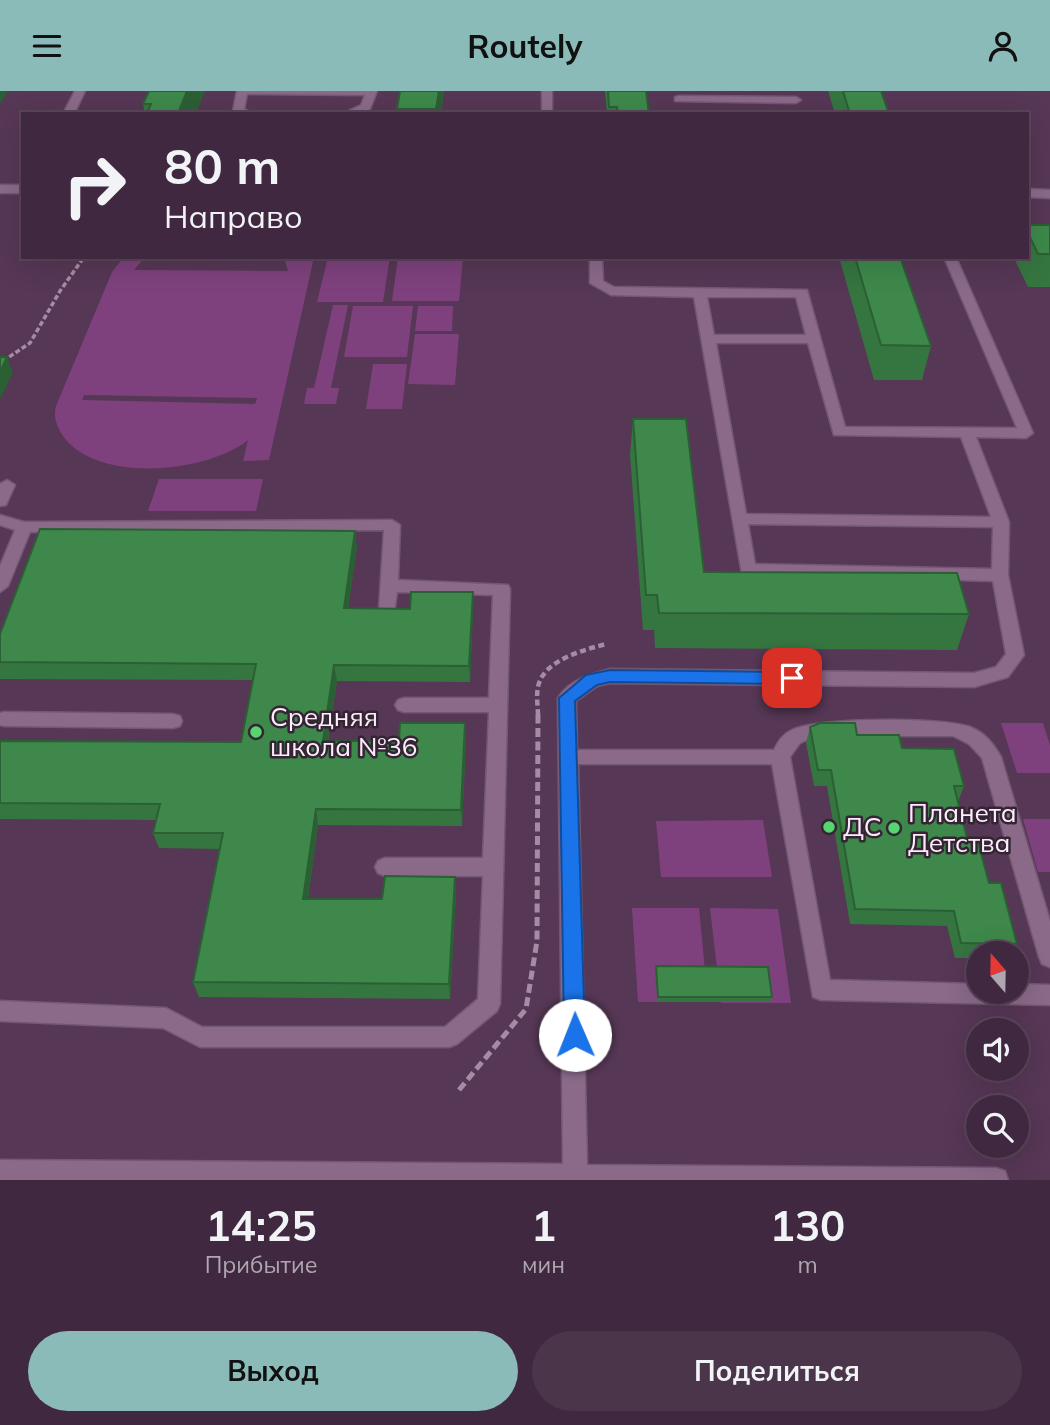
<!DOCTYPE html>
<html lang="ru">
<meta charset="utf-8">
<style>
:root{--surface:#402940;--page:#4b354b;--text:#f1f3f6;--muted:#aea6b1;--line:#594559;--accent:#8bbbb9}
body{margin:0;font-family:Mulish,sans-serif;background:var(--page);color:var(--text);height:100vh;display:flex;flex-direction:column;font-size:26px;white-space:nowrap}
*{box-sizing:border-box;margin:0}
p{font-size:23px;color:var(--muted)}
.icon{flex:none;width:38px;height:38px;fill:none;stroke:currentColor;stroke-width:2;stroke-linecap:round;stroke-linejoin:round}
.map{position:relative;height:1089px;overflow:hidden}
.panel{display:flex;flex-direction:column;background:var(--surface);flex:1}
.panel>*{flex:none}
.hud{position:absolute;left:21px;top:21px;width:1008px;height:147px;border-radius:0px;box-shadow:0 7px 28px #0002,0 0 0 2px var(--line);background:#402940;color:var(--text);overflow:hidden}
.needle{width:46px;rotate:340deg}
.tools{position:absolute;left:966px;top:850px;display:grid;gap:14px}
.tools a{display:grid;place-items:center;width:63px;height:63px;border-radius:50%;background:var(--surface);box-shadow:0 7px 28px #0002,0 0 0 2px var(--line);font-size:35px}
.pin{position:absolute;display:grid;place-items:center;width:60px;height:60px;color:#fff;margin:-30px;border-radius:14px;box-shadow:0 4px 10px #0006}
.me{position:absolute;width:77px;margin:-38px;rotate:359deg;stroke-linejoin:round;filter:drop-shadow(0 0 5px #0008)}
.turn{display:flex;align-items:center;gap:24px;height:147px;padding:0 28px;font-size:32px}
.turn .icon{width:91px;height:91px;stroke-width:2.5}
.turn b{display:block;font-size:49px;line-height:60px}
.eta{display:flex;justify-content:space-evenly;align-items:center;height:119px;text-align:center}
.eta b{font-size:42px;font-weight:700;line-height:49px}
.button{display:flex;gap:14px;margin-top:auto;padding:14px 28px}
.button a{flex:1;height:80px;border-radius:42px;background:var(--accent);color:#111;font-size:28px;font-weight:700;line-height:80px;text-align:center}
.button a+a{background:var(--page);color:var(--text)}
header{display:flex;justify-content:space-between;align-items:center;height:91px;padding:0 28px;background:var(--accent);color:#111;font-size:32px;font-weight:700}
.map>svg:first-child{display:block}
.green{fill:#7e417d;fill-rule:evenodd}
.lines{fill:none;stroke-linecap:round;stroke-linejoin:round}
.minor-casing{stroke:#715771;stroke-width:3}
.path-far2{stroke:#a58ba4;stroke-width:3.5;stroke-dasharray:5 2.5;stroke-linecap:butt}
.path-far1{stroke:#a58ba4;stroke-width:4.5;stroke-dasharray:6 3.5;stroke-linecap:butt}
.path{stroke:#a58ba4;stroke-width:5;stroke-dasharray:9 4.5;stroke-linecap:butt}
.minor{fill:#8a6989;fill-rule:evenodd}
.wall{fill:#357540}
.shaded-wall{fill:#2b5f34}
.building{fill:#3e884b;stroke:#2b5f34;stroke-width:2}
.route{fill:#1a73e8;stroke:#114b97;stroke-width:2}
.poi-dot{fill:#57d570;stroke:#332532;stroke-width:2.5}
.labels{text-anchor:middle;stroke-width:5;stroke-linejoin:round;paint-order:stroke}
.poi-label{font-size:26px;fill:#feebfd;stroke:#332532;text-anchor:start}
</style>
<header><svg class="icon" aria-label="menu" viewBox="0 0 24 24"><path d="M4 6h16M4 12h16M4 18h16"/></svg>Routely<svg class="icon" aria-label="person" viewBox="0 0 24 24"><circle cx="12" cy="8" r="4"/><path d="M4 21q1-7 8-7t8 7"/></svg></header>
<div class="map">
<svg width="1050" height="1089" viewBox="0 0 1050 1089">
<rect width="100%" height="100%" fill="#563755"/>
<!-- green -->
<g class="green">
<path d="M124,166H145L134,179L288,180L284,166H314L269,369L243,370L248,349C207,382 97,393 63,345C57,336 53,326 56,315L112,181ZM84,304L257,307V308L255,313L82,309Z"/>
<path d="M328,166H390L383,211H317Z"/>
<path d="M398,166H463L459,210H392Z"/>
<path d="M333,214H348L331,297H339L336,313H304L307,297H314Z"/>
<path d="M353,215H413L407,266H344Z"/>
<path d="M418,215H453L452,240H415Z"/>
<path d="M415,243H459L455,294L408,293Z"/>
<path d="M373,273H407L402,318H366Z"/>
<path d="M159,388H263L256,420H148Z"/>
<path d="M1001,632H1043L1050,654V682H1017Z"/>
<path d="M1023,728H1050V781H1038Z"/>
<path d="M763,729L772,786H661L656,730Z"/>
<path d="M632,817H699L708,911H638Z"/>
<path d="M710,817L778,818L791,912H721Z"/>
</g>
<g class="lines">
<defs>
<g id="minor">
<path d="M75,0H85L74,23H63Z"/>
<path d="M237,0H377L370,18L358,23H342L361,14L365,4L247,3L244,18L255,23H236L233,20Z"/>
<rect x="542" y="0" width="10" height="23"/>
<path d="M679,5L796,6L801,9L796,12L675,10V6Z"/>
<rect x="0" y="94" width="23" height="8"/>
<path d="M1027,98L1050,99V107L1027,106Z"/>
<path d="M590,166H602L603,190L614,196L807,199L845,336L1017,337L944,166H956L1033,342L1026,347L976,346L1009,431L1008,484L1024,564L1008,586L974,596L610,592L597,595L576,610L577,659H774C778,650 783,643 792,639C817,626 943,626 970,636C985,642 993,652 1001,666L1050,830V876L1042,873L1039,866L982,667L969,653L953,645H816L800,652L790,666L830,889L978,893V901H1017V893L1050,894V914L821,909L813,906L772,673H578L587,1074L996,1077L1005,1080L1008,1089H0V1069L563,1073L558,607C569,589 591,583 610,578L974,582L996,576L1006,563L993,490L742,483L694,206L611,204L590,192ZM707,206H796L806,244H714ZM716,252H808L834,344L961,346L991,426L746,423ZM748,433L993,436L992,478L755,473Z"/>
<path d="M7,389L15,394L6,414L0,415V393Z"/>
<path d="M0,424L24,431L392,429L400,434L398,489L508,494L510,498L500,913L497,920L457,953L449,956H200L163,937L0,930V910L166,917L202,936H445L478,908L483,785H385L378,782L375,776L378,770L385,767H483L489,621H404L398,619L395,614L398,609L404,607H489L493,504L397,501L394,522H382L379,518L384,439L30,441L8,495L0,501V475L15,439L0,434Z"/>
<path d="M4,621L173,623L180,625L182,630L180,635L173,637L4,635L0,634V622Z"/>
</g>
</defs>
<!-- minor casing -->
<use href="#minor" class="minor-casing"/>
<!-- path-far2 -->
<path class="path-far2" d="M3,270L30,252L60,200L84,166"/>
<!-- path-far1 -->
<g class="path-far1">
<path d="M0,272L5,269"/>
<path d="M538,624C538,616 536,605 538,596C543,569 584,559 606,553"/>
</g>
<!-- path -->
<path class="path" d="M459,999L526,918L537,850L538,623"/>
<!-- minor -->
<use href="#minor" class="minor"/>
</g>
<!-- wall -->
<g class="wall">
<path d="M149,0L196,23H145L143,13Z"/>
<path d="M444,0L441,23H397V18Z"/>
<path d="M605,0H646L649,23H607Z"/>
<path d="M828,0H881L888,20V23H835Z"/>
<path d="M1027,134H1050V196H1028L1014,167L1027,166Z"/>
<path d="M839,166H900L931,255L922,289H874Z"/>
<path d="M633,328L704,481L969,523L957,559L655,557L654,539H643L630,363Z"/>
<path d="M357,456L348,517H473L470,591L337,590L328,650H399L466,648L462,735L318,734L308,808H382L455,786L456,802L450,908L199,906L193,891L220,758L159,757L153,742L156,729L0,728V650L241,651L253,589L0,588V543Z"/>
<path d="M810,636L857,644L902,657L964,695L958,711L967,747L1017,853L1012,863H978V867H955L947,835L850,833L827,695H814L806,652Z"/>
<path d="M656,875L772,906L770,911H658L656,881Z"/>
</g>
<!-- shaded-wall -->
<g class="shaded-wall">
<path d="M0,0H8L0,13Z"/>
<path d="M187,0H205L196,23H179V20Z"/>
<path d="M439,0H444L441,23H436Z"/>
<path d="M7,266L13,282L0,308V281Z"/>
<path d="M355,440L357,456L346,534L344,517Z"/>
<path d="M473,501V517L470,591L469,575Z"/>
<path d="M334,574L337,590L325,666L323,650Z"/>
<path d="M465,632L466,648L462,735L461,719Z"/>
<path d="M316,718L318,734L306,823L303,808Z"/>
<path d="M455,786L456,802L450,908L449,893Z"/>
</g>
<!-- building -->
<g class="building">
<path d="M149,0H187L179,20H148L151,13H143Z"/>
<path d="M400,0H439L436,18H397Z"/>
<path d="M608,0H646L649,23H618L617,16H609Z"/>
<path d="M843,0H881L888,20H849Z"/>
<path d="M1027,134H1050V163H1038L1027,140Z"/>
<path d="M855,166H900L931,255L881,254Z"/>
<path d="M0,266H7L0,281Z"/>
<path d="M633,328H686L704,481L957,482L969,523L659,522L657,504H646Z"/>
<path d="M40,438L355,440L344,517L410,518L411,501H473L469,575L334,574L323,650H399L400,632H465L461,719L316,718L303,808H382L385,785L455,786L449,893L193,891L223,742H153L160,713L0,712V650L241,651L256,573L0,571V543Z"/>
<path d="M820,632H855L857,644H899L902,657L954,658L964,695H954L967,747H977L989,792H1001L1017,853L961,852L954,820L855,818L831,679H818L810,636Z"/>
<path d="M656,875L768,876L772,906H658Z"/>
</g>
<!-- route -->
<path class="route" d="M610,579L792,581L800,587L792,593L610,591L597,594L575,610L585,944L582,951L575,953L567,951L564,944L559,607L586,584Z"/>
<!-- markers -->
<g class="poi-dot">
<circle cx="256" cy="641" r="7"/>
<circle cx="829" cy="736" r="7"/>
<circle cx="894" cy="737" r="7"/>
</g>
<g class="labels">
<!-- poi labels -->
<g class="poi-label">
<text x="270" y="635">Средняя<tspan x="270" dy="30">школа №36</tspan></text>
<text x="908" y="731">Планета<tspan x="908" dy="30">Детства</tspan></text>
<text x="843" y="745">ДС</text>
</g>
</g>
</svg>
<div class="tools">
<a><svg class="needle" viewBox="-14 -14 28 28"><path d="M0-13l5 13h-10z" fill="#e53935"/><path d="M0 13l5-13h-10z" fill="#aea6b1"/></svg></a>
<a><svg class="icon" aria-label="sound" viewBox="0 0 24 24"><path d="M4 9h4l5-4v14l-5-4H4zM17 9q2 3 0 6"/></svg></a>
<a><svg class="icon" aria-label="search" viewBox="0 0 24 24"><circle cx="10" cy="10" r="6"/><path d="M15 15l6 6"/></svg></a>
</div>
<div class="pin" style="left:792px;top:587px;background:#d93025"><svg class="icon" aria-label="arrive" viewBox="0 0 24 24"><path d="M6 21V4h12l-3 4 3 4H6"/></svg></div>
<svg class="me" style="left:575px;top:944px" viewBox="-20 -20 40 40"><circle r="19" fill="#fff"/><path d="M0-13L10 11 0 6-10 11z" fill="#1a73e8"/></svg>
<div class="hud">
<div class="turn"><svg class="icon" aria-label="right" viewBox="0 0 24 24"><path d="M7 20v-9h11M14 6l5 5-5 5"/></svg><div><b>80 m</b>Направо</div></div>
</div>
</div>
<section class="panel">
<div class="eta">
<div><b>14:25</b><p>Прибытие</p></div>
<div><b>1</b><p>мин</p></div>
<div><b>130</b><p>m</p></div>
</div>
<div class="button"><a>Выход</a><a>Поделиться</a></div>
</section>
